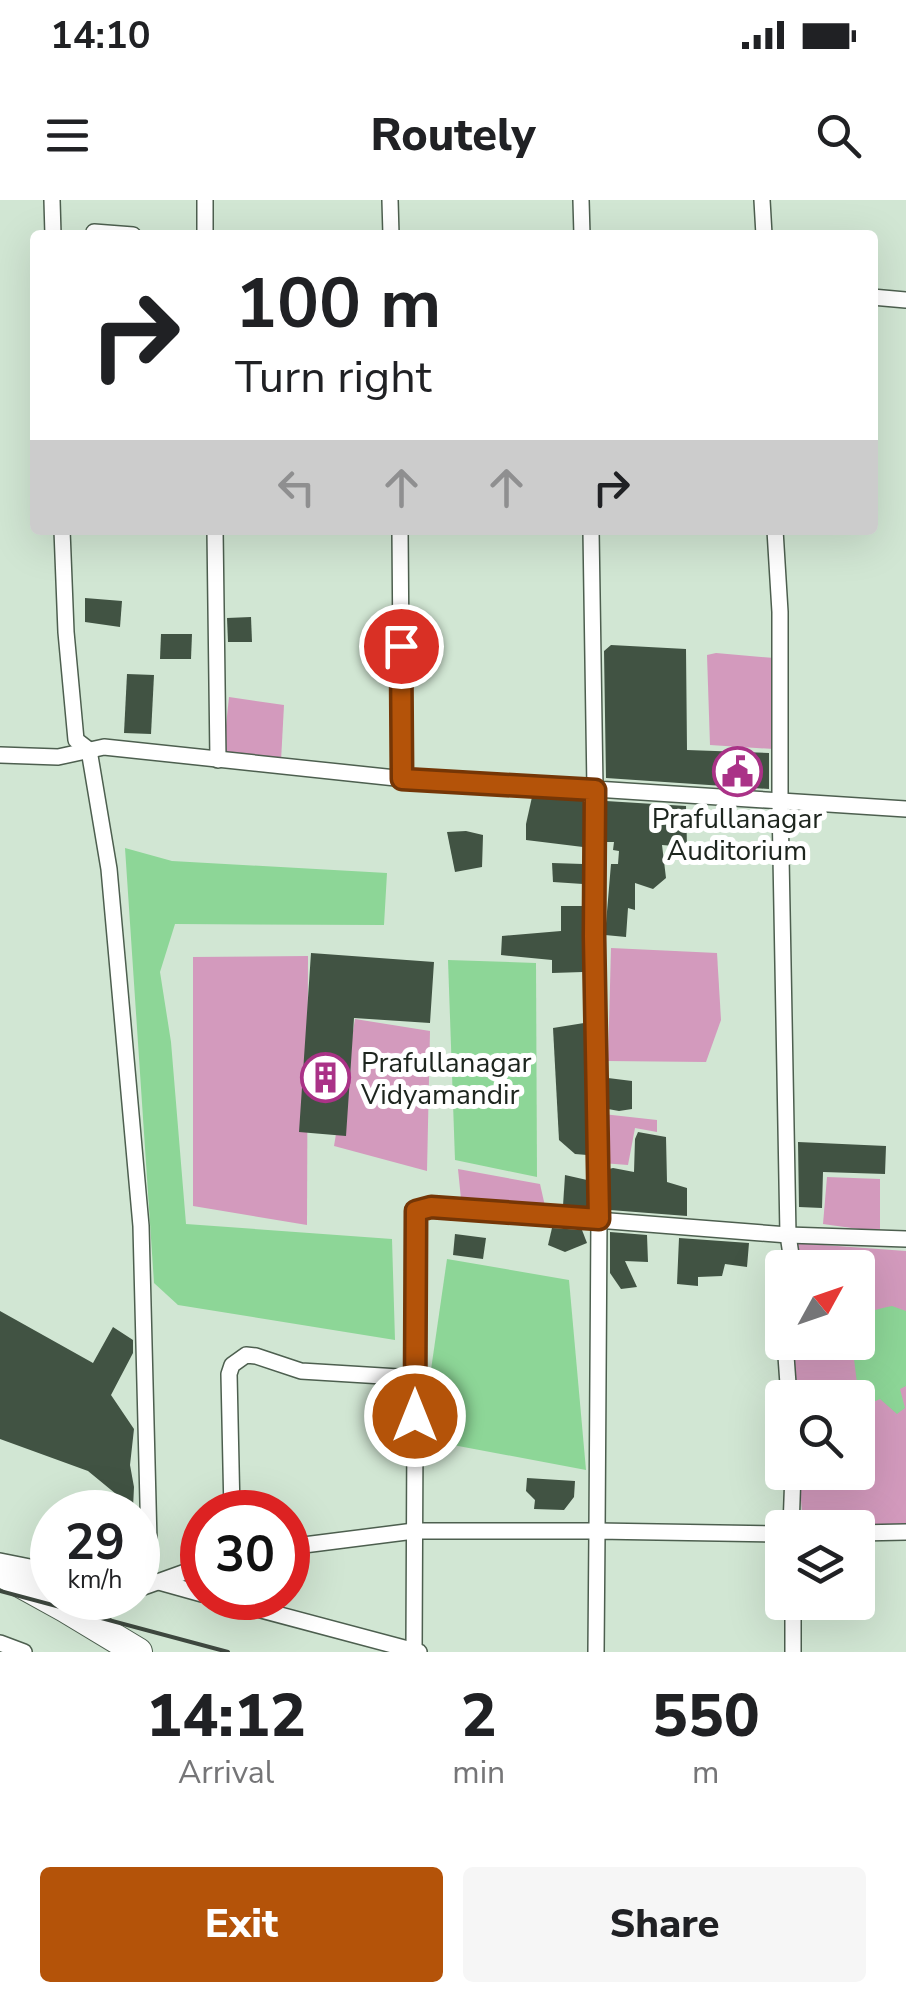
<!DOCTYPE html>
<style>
:root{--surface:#fff;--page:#f6f6f6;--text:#202124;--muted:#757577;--accent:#b45309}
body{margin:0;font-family:"Nunito Sans",sans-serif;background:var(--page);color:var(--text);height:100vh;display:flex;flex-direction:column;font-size:38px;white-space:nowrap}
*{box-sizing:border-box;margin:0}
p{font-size:32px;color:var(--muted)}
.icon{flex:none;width:55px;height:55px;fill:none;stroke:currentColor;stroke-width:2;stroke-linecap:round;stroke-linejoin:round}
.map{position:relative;height:1452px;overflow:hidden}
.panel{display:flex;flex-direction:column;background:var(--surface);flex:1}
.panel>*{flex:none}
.hud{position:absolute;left:30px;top:30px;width:848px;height:305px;border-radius:10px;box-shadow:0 10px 40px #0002;background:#fff;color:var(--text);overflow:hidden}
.needle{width:65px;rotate:50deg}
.tools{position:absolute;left:765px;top:1050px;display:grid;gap:20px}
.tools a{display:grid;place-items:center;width:110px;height:110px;border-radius:10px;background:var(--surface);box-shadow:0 10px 40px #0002;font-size:50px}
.speed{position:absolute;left:30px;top:1290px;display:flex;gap:20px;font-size:50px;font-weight:700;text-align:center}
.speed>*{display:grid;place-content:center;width:130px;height:130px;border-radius:50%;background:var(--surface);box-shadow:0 10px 40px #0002;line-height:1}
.speed small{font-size:25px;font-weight:400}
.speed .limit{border:15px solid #d22;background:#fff;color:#111}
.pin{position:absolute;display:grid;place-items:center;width:85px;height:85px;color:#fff;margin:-42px;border:5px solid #fff;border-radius:50%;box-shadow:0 2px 10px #0007}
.me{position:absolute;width:110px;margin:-55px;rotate:0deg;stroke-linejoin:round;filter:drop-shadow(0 0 8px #0008)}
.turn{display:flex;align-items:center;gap:35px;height:210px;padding:0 40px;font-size:45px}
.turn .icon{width:130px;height:130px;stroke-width:2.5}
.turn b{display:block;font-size:70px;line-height:85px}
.lanes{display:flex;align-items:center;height:95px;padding:0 40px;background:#0003;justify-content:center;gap:50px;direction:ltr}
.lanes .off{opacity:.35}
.eta{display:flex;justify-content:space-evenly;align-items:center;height:170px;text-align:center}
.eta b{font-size:60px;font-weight:800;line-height:70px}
.action{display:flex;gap:20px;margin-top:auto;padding:20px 40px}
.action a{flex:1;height:115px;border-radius:10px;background:var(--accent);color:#fff;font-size:40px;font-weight:800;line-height:115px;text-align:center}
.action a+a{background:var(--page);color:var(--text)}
.status{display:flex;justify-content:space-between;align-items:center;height:70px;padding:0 50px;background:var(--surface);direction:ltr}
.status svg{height:28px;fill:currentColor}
header{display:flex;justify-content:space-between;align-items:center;height:130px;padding:0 40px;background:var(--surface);font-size:45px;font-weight:800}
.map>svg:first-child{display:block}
.green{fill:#d39abd}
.water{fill:#8dd697}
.building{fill:#415343}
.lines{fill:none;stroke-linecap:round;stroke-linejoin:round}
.street-casing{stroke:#4d5f4f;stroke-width:18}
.highway-casing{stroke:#4d5f4f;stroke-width:30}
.street{stroke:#fff;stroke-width:15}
.highway{stroke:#fff;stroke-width:28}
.rail{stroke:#3e483f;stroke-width:4}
.route-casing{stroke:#753606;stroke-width:25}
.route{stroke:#b45309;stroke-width:18}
.labels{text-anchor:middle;stroke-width:10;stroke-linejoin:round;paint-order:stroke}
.poi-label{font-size:28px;fill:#1d251e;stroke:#fff}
</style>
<div class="status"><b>14:10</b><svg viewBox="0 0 49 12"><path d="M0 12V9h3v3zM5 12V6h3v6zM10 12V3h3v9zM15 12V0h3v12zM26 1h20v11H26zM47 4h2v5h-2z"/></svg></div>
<header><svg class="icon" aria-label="menu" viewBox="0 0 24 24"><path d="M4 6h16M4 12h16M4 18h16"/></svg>Routely<svg class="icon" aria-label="search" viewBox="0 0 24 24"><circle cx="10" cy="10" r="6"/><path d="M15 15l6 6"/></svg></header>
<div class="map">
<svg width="906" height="1452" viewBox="0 0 906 1452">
<rect width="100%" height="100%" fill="#d1e6d3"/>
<!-- green -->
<g class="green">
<path d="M716,453L774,458V549L710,545L707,455Z"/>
<path d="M229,497L284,505L281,561L223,554Z"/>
<path d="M611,748L717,753L721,820L706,862L608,861Z"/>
<path d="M308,756L307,1025L193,1006V757Z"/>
<path d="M355,819L430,831L427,971L334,946Z"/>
<path d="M603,914L657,920V932L635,928L628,965L602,963Z"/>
<path d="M458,969L540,984L547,1015L461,999Z"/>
<path d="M827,977L880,979V1032L823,1024Z"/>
<path d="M796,1043L906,1051V1336L858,1328L803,1327L799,1273L858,1272V1198L795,1197L792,1143L858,1142V1068L799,1067Z"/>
</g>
<!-- water -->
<g class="water">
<path d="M125,648L172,661L387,673L384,725L175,724L160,772L171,842L186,1024L392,1039L395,1140L178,1105L154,1083Z"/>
<path d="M448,760L536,763L537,977L455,960Z"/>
<path d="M447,1059L569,1080L586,1270L421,1239Z"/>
<path d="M892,1106L906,1111V1186L900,1189L905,1208L897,1214L880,1199L869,1204H858V1198L846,1197L841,1186L857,1183L852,1143L858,1142C858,1113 865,1112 892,1106Z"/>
</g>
<!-- building -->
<g class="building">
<path d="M85,398L122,401L120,427L85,422Z"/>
<path d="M251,417L252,442H228L227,418Z"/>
<path d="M161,434H192L191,459H160Z"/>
<path d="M611,445L686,449L687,550L769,553V589L606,578L604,451Z"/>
<path d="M127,474L154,475L151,534L124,533Z"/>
<path d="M532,597L584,600L583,647L526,640V624Z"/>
<path d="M606,601L686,606L687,647L662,645L666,678L653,689L635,683V710L628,708L626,737L605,735L611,664H618L619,651L613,650L614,642H606Z"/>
<path d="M466,631L483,635L482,667L455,672L447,632Z"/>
<path d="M552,663L583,664V684L553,682Z"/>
<path d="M561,706H583V772L552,773V760L501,755L502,736L561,731Z"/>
<path d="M311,753L434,762L430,823L354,818L346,936L299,932Z"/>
<path d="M584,823L587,955L575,954L559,940L553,828Z"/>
<path d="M608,878L632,881V909L619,911L608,909Z"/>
<path d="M638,932L666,937L667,982L687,988V1016L610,1010L609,969L613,968L634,972L635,939Z"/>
<path d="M798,942L886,946L885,974L823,972L822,1008L799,1007Z"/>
<path d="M565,975L587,980L588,1008L563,1006Z"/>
<path d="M552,1028L582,1030L587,1043L565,1052L548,1045Z"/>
<path d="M610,1032L647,1035L648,1062L625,1061L637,1087L621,1089L610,1073Z"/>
<path d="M455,1034L486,1038L483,1059L453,1055Z"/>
<path d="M679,1038L749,1043L747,1067L725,1064L722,1076L698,1077V1086L677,1084Z"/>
<path d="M0,1111L93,1163L113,1127L133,1140V1153L111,1195L134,1229L130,1265L134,1287L133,1308L88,1271L0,1239Z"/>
<path d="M527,1278L575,1281L574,1297L564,1310L534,1309L535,1300L526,1291Z"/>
</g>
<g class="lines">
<defs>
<g id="street">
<path d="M52,0L53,35"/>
<path d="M205,0V35"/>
<path d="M390,0L391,35"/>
<path d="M581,0L582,35"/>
<path d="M762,0L764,35"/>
<path d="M94,32L133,35"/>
<path d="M872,97L906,100"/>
<path d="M62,330L66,432L76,540L89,550L109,669L141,1026L149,1342L139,1389"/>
<path d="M215,330L218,560"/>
<path d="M400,330L402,579"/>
<path d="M591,330L595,589L906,609"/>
<path d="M775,330L780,412V602L788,1035L793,1068"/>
<path d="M0,555L58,557L104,547L424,581L595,589L594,736L599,1019L597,1331H414L288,1347"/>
<path d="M785,1142L789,1198"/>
<path d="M232,1312L229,1174L232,1165L246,1155L256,1156L301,1171L415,1178"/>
<path d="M791,1328L793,1272"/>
<path d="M858,1333L906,1332"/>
<path d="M0,1361L30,1367L52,1375"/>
<path d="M159,1382L202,1394"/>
<path d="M138,1389L202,1366"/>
<path d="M216,1398L419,1452"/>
<path d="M793,1402V1452"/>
<path d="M0,1443L24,1452"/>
<path d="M414,1451L416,1011L431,1007L788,1035L906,1039"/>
<path d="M596,1452L597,1331L782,1334"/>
</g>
<path id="highway" d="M0,1372L65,1408L138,1452"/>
</defs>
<!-- street casing -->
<use href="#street" class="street-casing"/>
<!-- highway casing -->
<use href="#highway" class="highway-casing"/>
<!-- street -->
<use href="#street" class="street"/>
<!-- highway -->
<use href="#highway" class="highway"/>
<!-- rail -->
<path class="rail" d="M0,1391L228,1452"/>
</g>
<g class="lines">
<defs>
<path id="route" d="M401,446L402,579L595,590L594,736L599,1019L431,1007L416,1011L415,1216"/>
</defs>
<!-- route casing -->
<use href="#route" class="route-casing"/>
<!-- route -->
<use href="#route" class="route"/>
</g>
<!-- icons -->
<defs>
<symbol id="civic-ring" viewBox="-11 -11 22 22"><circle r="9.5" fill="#fff" stroke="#aa3287" stroke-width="1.5"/><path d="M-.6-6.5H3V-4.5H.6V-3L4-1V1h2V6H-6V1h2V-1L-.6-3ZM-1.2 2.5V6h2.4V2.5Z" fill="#aa3287"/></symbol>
<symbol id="building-ring" viewBox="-11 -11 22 22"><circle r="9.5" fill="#fff" stroke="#aa3287" stroke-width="1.5"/><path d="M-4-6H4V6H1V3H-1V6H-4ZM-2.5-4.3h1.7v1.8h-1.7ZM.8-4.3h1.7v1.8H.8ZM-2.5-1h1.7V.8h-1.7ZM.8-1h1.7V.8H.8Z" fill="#aa3287"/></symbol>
</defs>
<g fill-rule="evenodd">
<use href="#civic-ring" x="710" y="544" width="55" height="55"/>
<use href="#building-ring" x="298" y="850" width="55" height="55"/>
</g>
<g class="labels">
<!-- poi labels -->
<g class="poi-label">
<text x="737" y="628">Prafullanagar<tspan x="737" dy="32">Auditorium</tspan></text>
<text x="361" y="872" text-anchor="start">Prafullanagar<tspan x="361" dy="32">Vidyamandir</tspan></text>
</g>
</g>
</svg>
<div class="tools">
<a><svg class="needle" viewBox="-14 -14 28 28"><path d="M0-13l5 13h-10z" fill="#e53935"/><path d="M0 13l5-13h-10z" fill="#757577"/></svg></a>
<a><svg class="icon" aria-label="search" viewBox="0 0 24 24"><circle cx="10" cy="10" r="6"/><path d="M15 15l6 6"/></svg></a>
<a><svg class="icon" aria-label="layers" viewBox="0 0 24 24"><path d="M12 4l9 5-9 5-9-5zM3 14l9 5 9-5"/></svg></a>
</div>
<div class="speed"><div>29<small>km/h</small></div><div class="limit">30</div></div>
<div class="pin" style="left:401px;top:446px;background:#d93025"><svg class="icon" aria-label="arrive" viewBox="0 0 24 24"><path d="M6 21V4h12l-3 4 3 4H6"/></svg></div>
<svg class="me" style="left:415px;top:1216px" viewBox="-20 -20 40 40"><circle r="17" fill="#b45309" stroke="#fff" stroke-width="3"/><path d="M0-11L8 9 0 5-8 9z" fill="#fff"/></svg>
<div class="hud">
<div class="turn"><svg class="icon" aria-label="right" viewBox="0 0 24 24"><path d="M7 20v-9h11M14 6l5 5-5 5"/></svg><div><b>100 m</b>Turn right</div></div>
<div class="lanes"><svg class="icon off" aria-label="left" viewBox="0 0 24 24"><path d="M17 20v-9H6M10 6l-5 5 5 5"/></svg><svg class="icon off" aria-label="ahead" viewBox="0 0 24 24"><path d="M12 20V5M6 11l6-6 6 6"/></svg><svg class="icon off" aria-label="ahead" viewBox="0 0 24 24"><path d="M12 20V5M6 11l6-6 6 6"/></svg><svg class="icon" aria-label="right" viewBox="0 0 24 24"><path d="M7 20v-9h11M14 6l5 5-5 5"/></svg></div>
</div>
</div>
<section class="panel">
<div class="eta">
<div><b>14:12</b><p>Arrival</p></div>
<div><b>2</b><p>min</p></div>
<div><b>550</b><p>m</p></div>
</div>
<div class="action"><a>Exit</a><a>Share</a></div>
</section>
